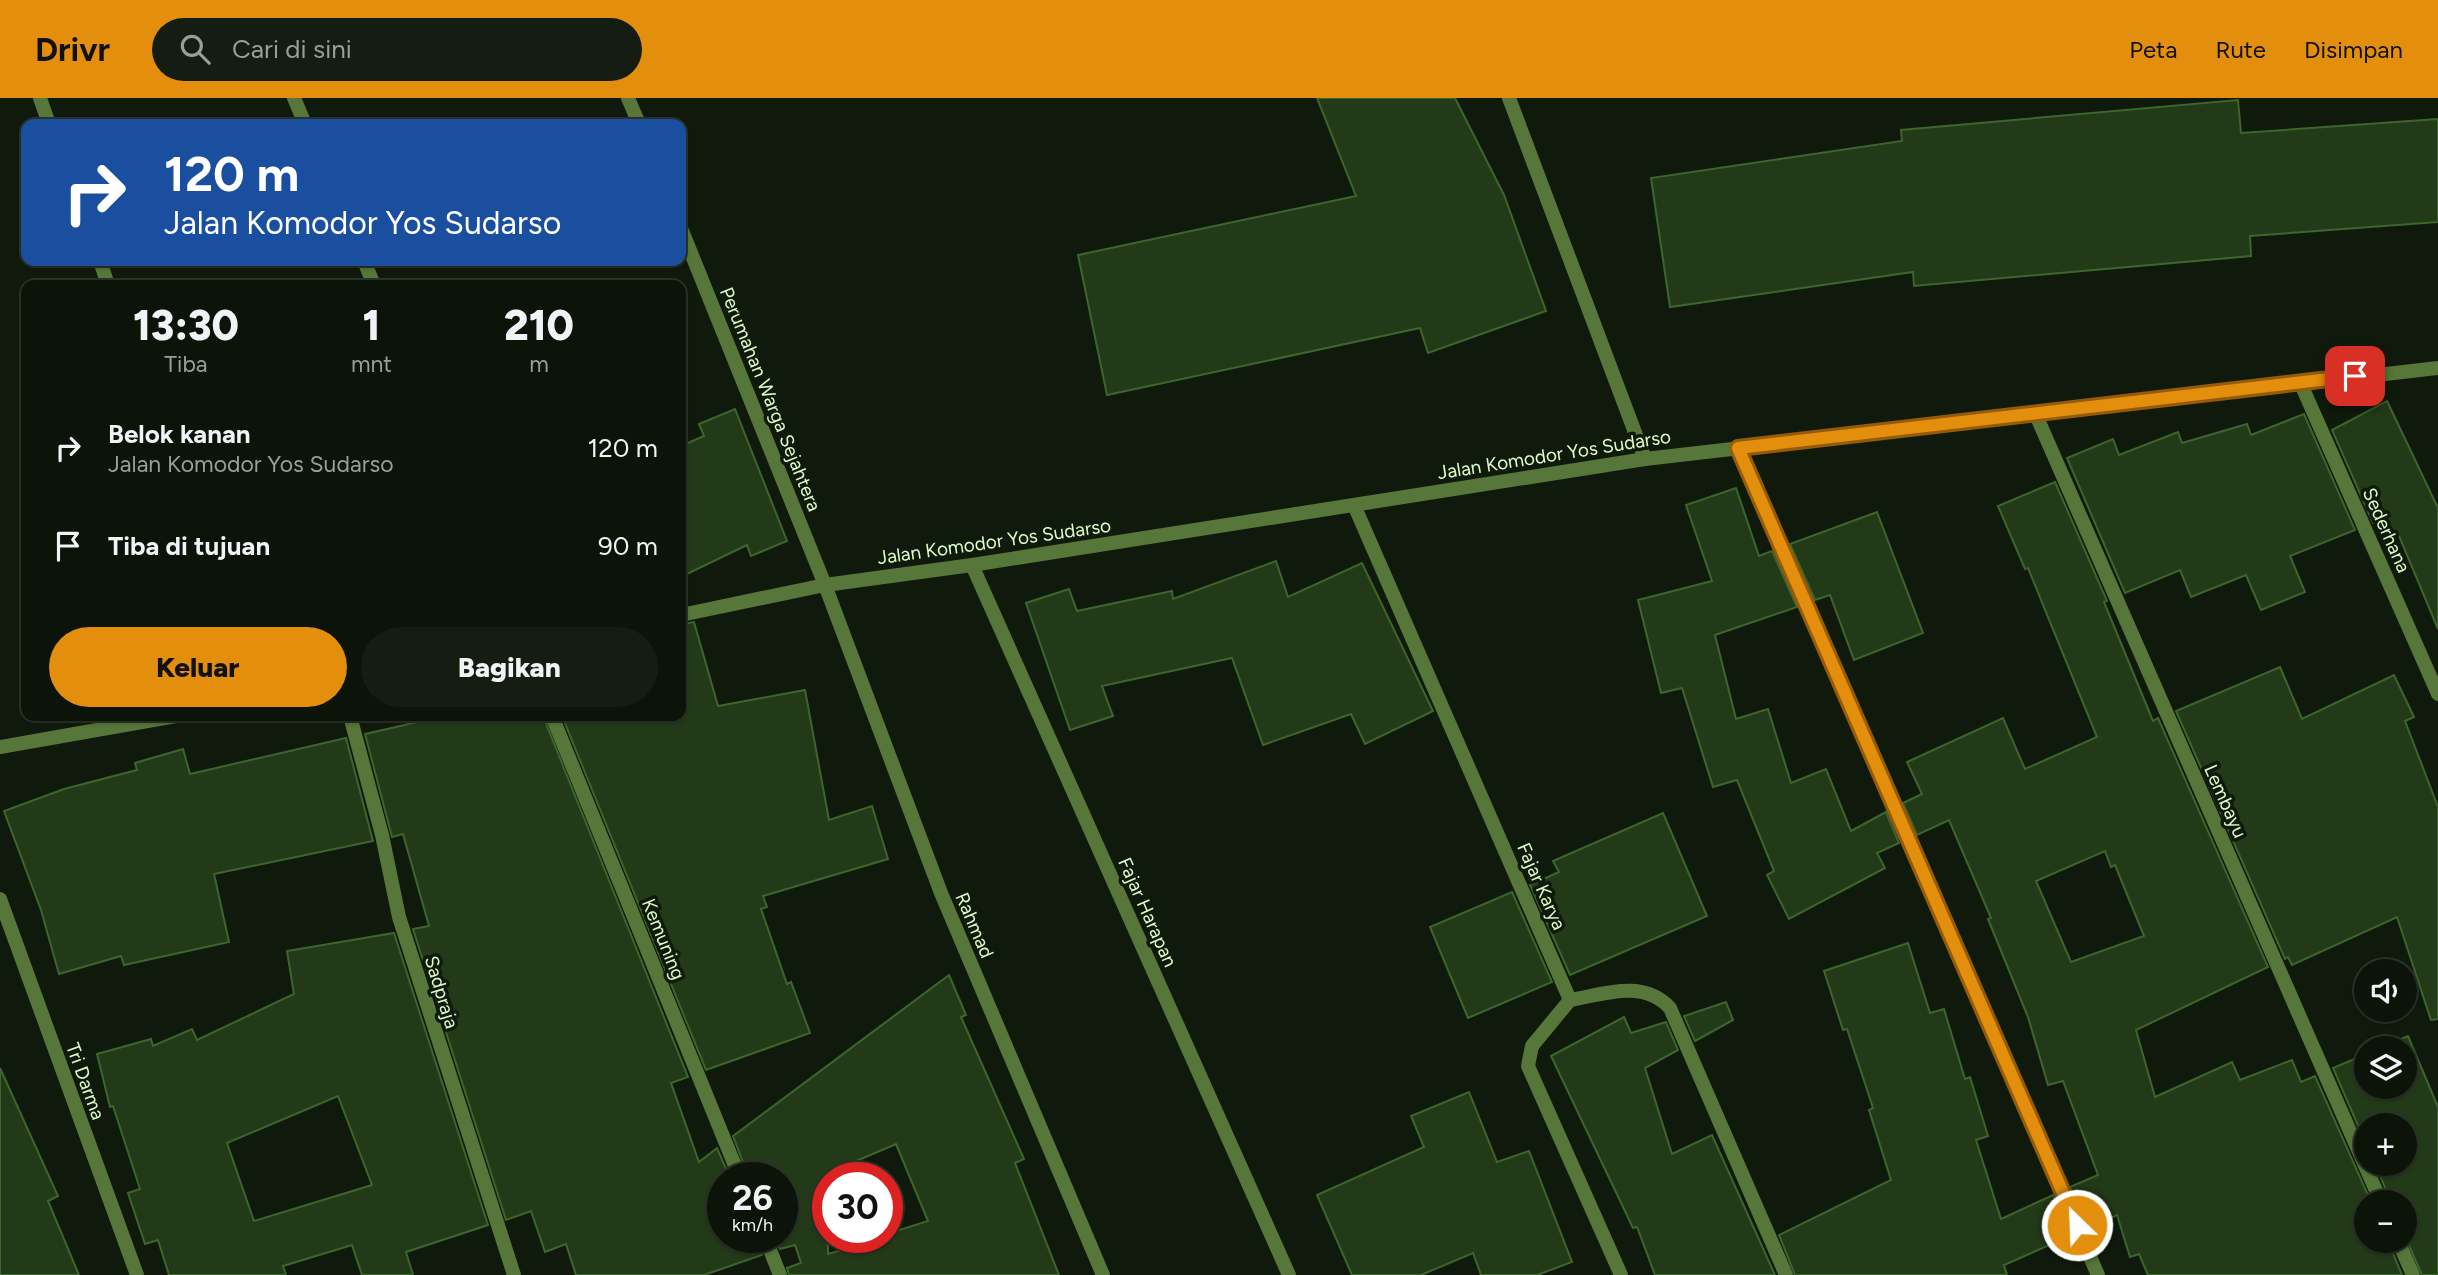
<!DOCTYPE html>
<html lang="id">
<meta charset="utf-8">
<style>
:root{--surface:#0c1409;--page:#151d12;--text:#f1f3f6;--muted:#9a9e9c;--line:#2c332a;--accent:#e38e0d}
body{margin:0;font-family:Figtree,sans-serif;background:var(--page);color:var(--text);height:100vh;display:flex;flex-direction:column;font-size:26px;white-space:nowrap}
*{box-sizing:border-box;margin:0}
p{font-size:23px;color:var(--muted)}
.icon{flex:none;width:38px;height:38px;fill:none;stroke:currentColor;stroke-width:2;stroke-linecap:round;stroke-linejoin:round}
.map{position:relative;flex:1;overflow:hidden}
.panel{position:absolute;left:21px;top:182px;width:665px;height:441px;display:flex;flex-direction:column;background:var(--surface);border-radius:14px;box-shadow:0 2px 5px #0004,0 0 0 2px var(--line)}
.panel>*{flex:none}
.hud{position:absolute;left:21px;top:21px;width:665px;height:147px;border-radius:14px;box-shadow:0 2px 5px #0004,0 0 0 2px var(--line);background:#1a4fa0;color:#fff;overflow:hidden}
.fabs{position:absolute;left:2354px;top:861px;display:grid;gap:14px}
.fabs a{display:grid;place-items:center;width:63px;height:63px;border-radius:50%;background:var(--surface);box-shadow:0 2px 5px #0004,0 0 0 2px var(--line);font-size:35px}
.speed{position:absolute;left:707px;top:1064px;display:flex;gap:14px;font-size:35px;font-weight:700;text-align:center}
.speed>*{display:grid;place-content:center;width:91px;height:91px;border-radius:50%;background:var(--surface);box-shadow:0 2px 5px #0004,0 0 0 2px var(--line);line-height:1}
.speed small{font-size:18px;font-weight:400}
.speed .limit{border:10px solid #d22;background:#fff;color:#111}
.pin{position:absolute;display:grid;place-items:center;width:60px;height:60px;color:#fff;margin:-30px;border-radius:14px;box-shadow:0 4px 10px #0006}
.me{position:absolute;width:77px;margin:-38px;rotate:336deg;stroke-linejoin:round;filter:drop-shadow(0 0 5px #0008)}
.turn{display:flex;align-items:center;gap:24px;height:147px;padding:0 28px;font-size:32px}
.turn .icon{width:91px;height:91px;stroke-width:2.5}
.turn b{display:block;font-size:49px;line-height:60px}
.eta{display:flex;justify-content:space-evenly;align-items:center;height:119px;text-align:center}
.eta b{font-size:42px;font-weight:800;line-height:49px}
.primary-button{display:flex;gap:14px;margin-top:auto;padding:14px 28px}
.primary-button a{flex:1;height:80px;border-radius:42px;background:var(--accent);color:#111;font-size:28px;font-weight:800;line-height:80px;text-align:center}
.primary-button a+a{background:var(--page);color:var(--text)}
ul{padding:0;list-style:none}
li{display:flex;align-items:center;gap:21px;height:98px;padding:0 28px}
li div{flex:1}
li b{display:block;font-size:26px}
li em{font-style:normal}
header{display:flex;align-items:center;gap:42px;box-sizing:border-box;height:98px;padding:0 35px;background:var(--accent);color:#111}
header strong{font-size:33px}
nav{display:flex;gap:38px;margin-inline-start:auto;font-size:24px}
.search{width:490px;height:63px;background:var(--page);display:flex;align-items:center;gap:18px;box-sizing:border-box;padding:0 24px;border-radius:38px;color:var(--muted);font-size:26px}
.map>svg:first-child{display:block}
.building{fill:#233a19;stroke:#3d652c;stroke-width:2;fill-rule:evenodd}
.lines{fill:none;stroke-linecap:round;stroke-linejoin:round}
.minor{stroke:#567739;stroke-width:14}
.tertiary{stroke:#567739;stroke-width:14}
.route-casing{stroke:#945c08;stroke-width:18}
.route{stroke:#e38e0d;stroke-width:12}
.labels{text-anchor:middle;stroke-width:7;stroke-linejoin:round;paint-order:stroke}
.street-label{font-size:19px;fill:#dcfcc8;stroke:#101a0c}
</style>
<header>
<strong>Drivr</strong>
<div class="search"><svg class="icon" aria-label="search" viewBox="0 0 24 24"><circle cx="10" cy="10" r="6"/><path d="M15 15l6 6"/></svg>Cari di sini</div>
<nav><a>Peta</a><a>Rute</a><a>Disimpan</a></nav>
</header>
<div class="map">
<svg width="2438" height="1177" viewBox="0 0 2438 1177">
<rect width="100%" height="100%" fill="#101a0c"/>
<!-- building -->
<g class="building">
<path d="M1317,0H1455L1504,97L1546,213L1428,255L1420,230L1107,297L1078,157L1356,98Z"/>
<path d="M2238,2L2241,35L2438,21V124L2250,138L2251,158L1914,188L1913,174L1670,209L1651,80L1902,43L1901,32Z"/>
<path d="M2387,303L2438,410V531L2397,433L2393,435L2386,420L2373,425L2332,332Z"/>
<path d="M735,311L787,443L751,458L747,447L681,479V348L704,338L699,326Z"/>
<path d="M2304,316L2355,432L2290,458L2305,494L2261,512L2246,477L2191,499L2180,472L2125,495L2067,360L2113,341L2119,357L2178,334L2182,345L2247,326L2251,337Z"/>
<path d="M2055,384L2107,503L2104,504L2153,623L2158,620L2268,869L2136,932L2155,999L2232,964L2240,982L2292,962L2301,984L2315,978L2371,1104H2366V1143H2388L2402,1177H2148L2139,1156L2130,1159L2117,1117L2088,1130L2070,1089L2098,1077L2063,983L2048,987L2028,919L1988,821L1991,820L1949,722L1917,737L1903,705L1922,696L1907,664L2003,620L2025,671L2097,639L2028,470L2025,471L1998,408ZM2105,753L2111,769L2115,767L2144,838L2071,864L2036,783Z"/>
<path d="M1736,390L1759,458L1772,453L1797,509L1715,537L1736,621L1768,611L1791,685L1826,671L1851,733L1886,714L1899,745L1877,755L1885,770L1789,821L1767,777L1774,773L1737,682L1713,689L1682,590L1661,595L1638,502L1712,483L1686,407Z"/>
<path d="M1877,414L1923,535L1854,562L1830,497L1815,502L1790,446Z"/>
<path d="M1276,463L1288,499L1362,465L1433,613L1365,646L1351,616L1263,647L1232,560L1102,588L1113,618L1070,632L1026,505L1069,491L1077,513L1172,493L1173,501Z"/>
<path d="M694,524L718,608L805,592L829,722L872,708L888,761L763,798L767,809L761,811L787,886L791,884L810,935L706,972L562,618H681V526Z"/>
<path d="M2280,569L2302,621L2394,577L2414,619L2405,623L2438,709V921L2431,922L2397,819L2292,867L2288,859L2285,861L2176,613Z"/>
<path d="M444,618H543L688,979L671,985L699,1064L717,1050L730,1080H723V1139H756L762,1157L704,1177H576L566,1146L545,1154L531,1113L506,1122L413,831L429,828L403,736L392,739L365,636Z"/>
<path d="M346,640L373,743L214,776L229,844L124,867L121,858L59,876L41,812L4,713L64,691L137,672L135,665L183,651L190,676Z"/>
<path d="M1663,715L1707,818L1570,877L1530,787L1559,774L1553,763Z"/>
<path d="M1512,794L1552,884L1468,920L1430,829Z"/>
<path d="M394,835L488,1127L406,1154L413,1177H362L352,1147L283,1168L286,1177H169L158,1142L145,1146L128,1095L140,1091L113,1008L110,1009L97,956L151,941L153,948L192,931L197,942L294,896L287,853ZM338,998L372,1087L254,1123L227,1045Z"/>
<path d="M1908,845L1930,915L1944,911L1965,981L1970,979L1988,1038L1976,1042L2001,1121L2053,1097L2070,1138L2004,1167L2007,1177H1795L1779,1137L1891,1082L1869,1012L1873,1010L1847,931L1843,932L1824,873Z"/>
<path d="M949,877L966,917L961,919L1024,1061L1015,1065L1059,1177H789L787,1170L801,1165L795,1147L780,1151L775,1139H782V1080H749L733,1038ZM896,1046L928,1123L887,1136V1139L828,1156V1075Z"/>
<path d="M1726,904L1733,922L1695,943L1684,918Z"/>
<path d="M1624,919L1631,935L1666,924L1678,952L1645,970L1672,1056L1712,1037L1775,1177H1655L1637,1129L1633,1130L1551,958Z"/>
<path d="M2408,938L2438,1009V1177H2422L2404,1136V1104H2391L2375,1066H2404V1027H2366V1046L2333,970L2366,956V989H2404V950H2380Z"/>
<path d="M0,970L58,1098L48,1103L79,1177H0Z"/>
<path d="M1469,994L1497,1064L1529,1053L1572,1164L1537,1177H1481L1473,1155L1421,1177H1352L1317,1097L1424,1049L1411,1018Z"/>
</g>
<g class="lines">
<!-- minor -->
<g class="minor">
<path d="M40,0L49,26"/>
<path d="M294,0L305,26"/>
<path d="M628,0L639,26"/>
<path d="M1509,0L1645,361"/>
<path d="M681,130L825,487L941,795L1103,1177"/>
<path d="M100,163L108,187"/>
<path d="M364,163L374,187"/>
<path d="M2300,284L2438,596"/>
<path d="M2036,317L2381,1104"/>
<path d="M1738,350L2098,1177"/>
<path d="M1354,407L1570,902L1532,948L1528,968L1621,1177"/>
<path d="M972,467L1289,1177"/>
<path d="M350,618L382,737L399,819L514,1177"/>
<path d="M552,618L740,1080"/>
<path d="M0,801L137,1177"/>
<path d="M1570,902C1605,896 1643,881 1670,910L1786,1177"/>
<path d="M765,1139L780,1177"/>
<path d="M2398,1143L2413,1177"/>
</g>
<!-- tertiary -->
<g class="tertiary">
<path d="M681,517L825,487L972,467L1645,361L2438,270"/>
<path d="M0,649L176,618"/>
</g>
</g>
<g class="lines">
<defs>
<path id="route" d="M2077,1127L1738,350L2355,278"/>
</defs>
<!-- route casing -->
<use href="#route" class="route-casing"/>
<!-- route -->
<use href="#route" class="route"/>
</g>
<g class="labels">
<!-- street labels -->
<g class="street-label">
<text transform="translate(771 301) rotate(68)" y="7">Perumahan Warga Sejahtera</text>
<text transform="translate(1554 356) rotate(-9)" y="7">Jalan Komodor Yos Sudarso</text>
<text transform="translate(2387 432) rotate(66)" y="7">Sederhana</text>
<text transform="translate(994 443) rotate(-8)" y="7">Jalan Komodor Yos Sudarso</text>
<text transform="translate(2226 703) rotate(66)" y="7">Lembayu</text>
<text transform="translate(1542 788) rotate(66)" y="7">Fajar Karya</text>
<text transform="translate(1148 814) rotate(66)" y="7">Fajar Harapan</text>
<text transform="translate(975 827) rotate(67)" y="7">Rahmad</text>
<text transform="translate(664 841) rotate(68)" y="7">Kemuning</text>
<text transform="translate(442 894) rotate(73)" y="7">Sadpraja</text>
<text transform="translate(86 983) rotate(70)" y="7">Tri Darma</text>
</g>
</g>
</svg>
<div class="fabs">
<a><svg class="icon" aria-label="sound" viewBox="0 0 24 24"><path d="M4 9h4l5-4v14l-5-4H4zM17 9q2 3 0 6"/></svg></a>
<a><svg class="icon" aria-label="layers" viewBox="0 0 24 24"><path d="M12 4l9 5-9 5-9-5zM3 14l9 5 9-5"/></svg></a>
<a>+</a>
<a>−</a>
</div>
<div class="speed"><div>26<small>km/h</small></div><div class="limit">30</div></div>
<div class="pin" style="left:2355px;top:278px;background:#d93025"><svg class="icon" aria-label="arrive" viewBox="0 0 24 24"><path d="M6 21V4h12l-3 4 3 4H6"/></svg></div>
<svg class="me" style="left:2077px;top:1127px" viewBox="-20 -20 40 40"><circle r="17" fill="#e38e0d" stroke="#fff" stroke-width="3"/><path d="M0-11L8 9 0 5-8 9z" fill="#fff"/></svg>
<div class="hud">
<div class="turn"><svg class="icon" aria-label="right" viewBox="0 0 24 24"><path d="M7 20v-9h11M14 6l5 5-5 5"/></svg><div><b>120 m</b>Jalan Komodor Yos Sudarso</div></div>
</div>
<section class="panel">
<div class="eta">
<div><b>13:30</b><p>Tiba</p></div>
<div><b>1</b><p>mnt</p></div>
<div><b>210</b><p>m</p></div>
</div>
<ul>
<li><svg class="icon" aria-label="right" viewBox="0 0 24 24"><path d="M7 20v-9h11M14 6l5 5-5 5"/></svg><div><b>Belok kanan</b><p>Jalan Komodor Yos Sudarso</p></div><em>120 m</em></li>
<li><svg class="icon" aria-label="arrive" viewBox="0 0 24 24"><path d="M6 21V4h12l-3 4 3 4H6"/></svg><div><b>Tiba di tujuan</b></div><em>90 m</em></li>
</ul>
<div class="primary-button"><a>Keluar</a><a>Bagikan</a></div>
</section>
</div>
